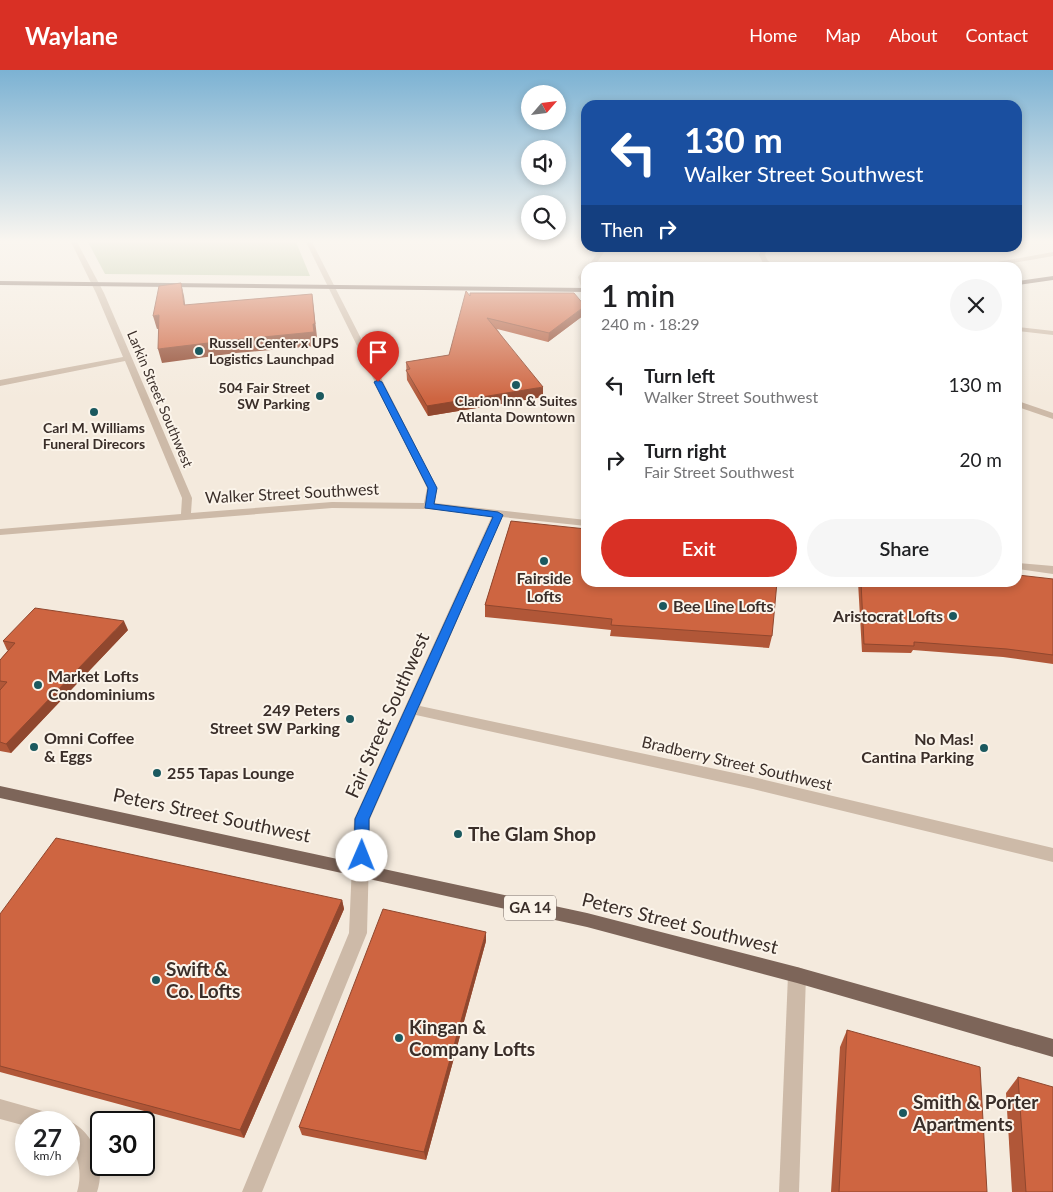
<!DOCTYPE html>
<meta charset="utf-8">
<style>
:root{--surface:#fff;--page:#f6f6f6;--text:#202124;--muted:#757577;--accent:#d93025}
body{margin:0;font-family:Lato,sans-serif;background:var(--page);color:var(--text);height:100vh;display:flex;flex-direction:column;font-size:19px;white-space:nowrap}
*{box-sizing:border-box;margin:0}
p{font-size:16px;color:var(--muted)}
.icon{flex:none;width:28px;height:28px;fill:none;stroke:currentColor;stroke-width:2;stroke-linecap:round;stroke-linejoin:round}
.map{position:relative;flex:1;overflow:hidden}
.sheet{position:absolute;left:581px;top:192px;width:441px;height:325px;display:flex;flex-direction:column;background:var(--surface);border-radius:15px;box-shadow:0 2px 8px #0003}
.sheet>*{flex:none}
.banner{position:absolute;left:581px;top:30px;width:441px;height:152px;border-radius:15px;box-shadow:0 2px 8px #0003;background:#1a4fa0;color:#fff;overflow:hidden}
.needle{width:32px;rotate:62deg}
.controls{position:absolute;left:521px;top:15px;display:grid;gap:10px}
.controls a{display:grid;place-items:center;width:45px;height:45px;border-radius:50%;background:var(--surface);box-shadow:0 2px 8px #0003;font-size:25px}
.speed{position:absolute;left:15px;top:1041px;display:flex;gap:10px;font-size:25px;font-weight:700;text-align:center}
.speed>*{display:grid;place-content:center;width:65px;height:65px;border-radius:50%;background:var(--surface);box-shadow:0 2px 8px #0003;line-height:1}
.speed small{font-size:12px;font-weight:400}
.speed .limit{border:2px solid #111;border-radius:8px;background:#fff;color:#111}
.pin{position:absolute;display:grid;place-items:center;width:42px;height:42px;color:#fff;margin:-51px -21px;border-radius:50% 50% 50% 0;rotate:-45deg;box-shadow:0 0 5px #0007}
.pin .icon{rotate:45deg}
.me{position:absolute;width:55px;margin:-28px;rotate:1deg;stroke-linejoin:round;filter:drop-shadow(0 0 4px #0008)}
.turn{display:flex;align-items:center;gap:18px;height:105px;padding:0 20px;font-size:22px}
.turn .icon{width:65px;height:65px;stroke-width:2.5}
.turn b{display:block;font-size:35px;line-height:42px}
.then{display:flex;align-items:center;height:48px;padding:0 20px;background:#0003;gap:10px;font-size:19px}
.round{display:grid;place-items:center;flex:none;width:52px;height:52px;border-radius:26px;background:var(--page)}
.headline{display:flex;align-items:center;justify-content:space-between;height:85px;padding:0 20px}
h1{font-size:30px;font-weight:600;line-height:38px}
.button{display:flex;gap:10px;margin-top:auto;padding:10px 20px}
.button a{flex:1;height:58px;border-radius:30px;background:var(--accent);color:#fff;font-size:20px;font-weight:600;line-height:58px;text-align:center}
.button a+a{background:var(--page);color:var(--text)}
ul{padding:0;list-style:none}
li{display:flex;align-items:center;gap:15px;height:75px;padding:0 20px}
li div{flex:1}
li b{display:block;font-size:19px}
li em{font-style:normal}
header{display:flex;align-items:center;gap:30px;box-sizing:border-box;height:70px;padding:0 25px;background:var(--accent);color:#fff}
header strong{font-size:24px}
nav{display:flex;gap:28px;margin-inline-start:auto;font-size:18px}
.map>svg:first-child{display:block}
.green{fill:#b6c59c}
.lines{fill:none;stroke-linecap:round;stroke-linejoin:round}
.minor{fill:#cdbaa8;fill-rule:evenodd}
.major{fill:#7d6559;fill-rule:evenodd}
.wall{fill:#b15738}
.shaded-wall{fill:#90472e}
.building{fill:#ce6541;stroke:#90472e}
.route{fill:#1a73e8;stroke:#114b97}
.poi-dot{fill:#1b595f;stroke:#fbf4ea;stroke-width:2}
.labels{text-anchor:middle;stroke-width:4;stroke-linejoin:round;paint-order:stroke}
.far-poi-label{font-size:14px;font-weight:bold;fill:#3a2e29;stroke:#fbf4ea}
.far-street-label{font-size:14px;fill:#3a2e29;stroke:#fbf4ea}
.shield{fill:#fbf4ea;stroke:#746963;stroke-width:1}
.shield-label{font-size:15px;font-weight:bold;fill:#3a2e29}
.street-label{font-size:16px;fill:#3a2e29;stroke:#fbf4ea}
.poi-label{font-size:16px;font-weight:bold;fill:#3a2e29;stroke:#fbf4ea;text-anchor:start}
.near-street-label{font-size:19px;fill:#3a2e29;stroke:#fbf4ea}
.near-poi-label{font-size:19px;font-weight:bold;fill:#3a2e29;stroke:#fbf4ea;text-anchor:start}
</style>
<header>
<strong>Waylane</strong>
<nav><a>Home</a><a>Map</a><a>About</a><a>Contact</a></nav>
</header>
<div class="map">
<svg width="1053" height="1122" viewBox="0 0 1053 1122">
<rect width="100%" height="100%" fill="#f4eadd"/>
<!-- green -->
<path class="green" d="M88,172H296L310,206L105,204Z"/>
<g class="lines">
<!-- minor -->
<g class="minor">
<path d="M71,172H77L104,223L192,428L191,443L332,432L424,433L427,418L306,172H312L437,418L435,433L586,450V456L502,447L420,636L753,707L1053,778V792L753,719L416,645L370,749L367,863L262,1122H242L349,863L354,749L492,446L429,439L332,438L0,465V459L181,444L182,428L125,291L0,316V310L123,287L96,223Z"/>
<path d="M601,178H607L593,198L586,199Z"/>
<path d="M762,178H768L765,185L768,191L782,198H772L763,193L759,185Z"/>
<path d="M1053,182V186L984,198H965Z"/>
<path d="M583,200H586V221L582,219L578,207Z"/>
<path d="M1018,257L1053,261V265L1018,261Z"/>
<path d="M1018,331L1053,343V349L1018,337Z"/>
<path d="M1018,493L1053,496V504L1018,499Z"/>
<path d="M797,897L803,899L806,905L799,1122H779L788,905L791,899Z"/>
<path d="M0,1029L46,1042L53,1045L56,1052H26V1056L0,1049Z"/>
<path d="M69,1051C95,1062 106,1097 97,1122H77C82,1107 80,1087 69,1075V1052H65Z"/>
</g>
<!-- major -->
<g class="major">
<path d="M1053,206V210L1018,215V211Z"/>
<path d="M0,211L586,218V222L0,215Z"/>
<path d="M0,716L587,843L797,897L1053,969V987L797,913L587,857L0,728Z"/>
</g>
</g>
<!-- wall -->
<g class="wall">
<path d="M470,226L584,245L548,272L497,259L543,327L428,346L407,310L406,292L449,285Z"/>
<path d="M511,451L772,566L769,578L610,566L611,560L485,547V535Z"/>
<path d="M1053,509V594L1003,587L913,580L911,583L862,582L858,512H1018Z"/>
<path d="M128,560L11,683L0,681V590L8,580H7L3,571Z"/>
<path d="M342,830L344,839L244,1068L0,1002V844Z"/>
<path d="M486,871L426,1090L302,1065L299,1057Z"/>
<path d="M847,960L987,1122H831L840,977Z"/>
<path d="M1018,1007L1053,1122H1012L1006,1023Z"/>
</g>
<!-- shaded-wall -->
<g class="shaded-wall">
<path d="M181,213L184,226L187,248L184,235Z"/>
<path d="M312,224L317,267L315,268L316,276L236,283L162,293L158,279L313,254Z"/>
<path d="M585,236L584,245L548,272L549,263Z"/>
<path d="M159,245L162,258L157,259L153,246Z"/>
<path d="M543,317V327L428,346L427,336Z"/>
<path d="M124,551L128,560L11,683L6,674Z"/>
<path d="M342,830L344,839L244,1068L240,1060Z"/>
<path d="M486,862V871L426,1090L424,1082Z"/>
</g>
<!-- building -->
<g class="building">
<path d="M181,213L184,235L312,224L315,254H313L314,262L233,270L158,279L159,245L153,246L159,216Z"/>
<path d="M466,221L470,226V223H574L585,236L549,263L487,248L543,317L427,336L406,300L410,299L406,292L449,285Z"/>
<path d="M511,451L586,459V512H777L772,566L611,555L612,549L485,535Z"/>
<path d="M1018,505L1053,509V585L1007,579L914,572V576L864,574L861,512H1018Z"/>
<path d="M35,538L124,551L6,674L0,672V620L7,612L0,611V590L15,573L3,571Z"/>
<path d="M56,768L342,830L240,1060L0,996V844Z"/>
<path d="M383,839L486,862L424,1082L299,1057Z"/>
<path d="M847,960L980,997L987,1122H839Z"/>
<path d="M1018,1007L1053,1017V1122H1026Z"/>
</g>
<!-- sky -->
<linearGradient id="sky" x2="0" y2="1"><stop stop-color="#7cb2d3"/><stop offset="0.52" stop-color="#faf6f0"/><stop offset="1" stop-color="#faf6f0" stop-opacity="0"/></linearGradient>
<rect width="1053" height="329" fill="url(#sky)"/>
<!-- route -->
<path class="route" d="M378,310L382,312L437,418L434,434L498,442L503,445L369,749V786L367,790L362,792L357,790L354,786L355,749L493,447L425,438L428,418L374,312Z"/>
<!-- markers -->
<g class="poi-dot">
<circle cx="199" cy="281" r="5"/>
<circle cx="516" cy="315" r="5"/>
<circle cx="320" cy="326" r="5"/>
<circle cx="94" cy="342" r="5"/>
<circle cx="544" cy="491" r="5"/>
<circle cx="663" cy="536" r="5"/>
<circle cx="953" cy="546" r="5"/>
<circle cx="38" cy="615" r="5"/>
<circle cx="350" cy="649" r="5"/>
<circle cx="34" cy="677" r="5"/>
<circle cx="984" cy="678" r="5"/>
<circle cx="157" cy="703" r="5"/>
<circle cx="458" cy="764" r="5"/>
<circle cx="156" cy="910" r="5"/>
<circle cx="399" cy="968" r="5"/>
<circle cx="903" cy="1043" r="5"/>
</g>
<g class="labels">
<!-- far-poi labels -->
<g class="far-poi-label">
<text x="209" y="278" text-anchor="start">Russell Center x UPS<tspan x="209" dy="16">Logistics Launchpad</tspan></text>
<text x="310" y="323" text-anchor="end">504 Fair Street<tspan x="310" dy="16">SW Parking</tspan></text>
<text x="516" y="336">Clarion Inn &amp; Suites<tspan x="516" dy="16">Atlanta Downtown</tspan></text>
<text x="94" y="363">Carl M. Williams<tspan x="94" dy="16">Funeral Direcors</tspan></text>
</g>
<!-- far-street labels -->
<g class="far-street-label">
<text transform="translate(160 329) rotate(67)" y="5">Larkin Street Southwest</text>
</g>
<!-- shield labels -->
<rect class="shield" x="504" y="825.5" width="52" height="25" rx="4"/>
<g class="shield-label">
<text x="530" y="843">GA 14</text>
</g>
<!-- street labels -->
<g class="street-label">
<text transform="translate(292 423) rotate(-3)" y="6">Walker Street Southwest</text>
<text transform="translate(737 693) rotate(13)" y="6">Bradberry Street Southwest</text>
</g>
<!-- poi labels -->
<g class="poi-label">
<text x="544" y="514" text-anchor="middle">Fairside<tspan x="544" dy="18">Lofts</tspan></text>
<text x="673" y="542">Bee Line Lofts</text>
<text x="943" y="552" text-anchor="end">Aristocrat Lofts</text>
<text x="48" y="612">Market Lofts<tspan x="48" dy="18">Condominiums</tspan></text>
<text x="340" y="646" text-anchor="end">249 Peters<tspan x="340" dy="18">Street SW Parking</tspan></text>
<text x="44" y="674">Omni Coffee<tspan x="44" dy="18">&amp; Eggs</tspan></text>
<text x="974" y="675" text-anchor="end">No Mas!<tspan x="974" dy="18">Cantina Parking</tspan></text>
<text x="167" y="709">255 Tapas Lounge</text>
</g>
<!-- near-street labels -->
<g class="near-street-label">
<text transform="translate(387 645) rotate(-66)" y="7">Fair Street Southwest</text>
<text transform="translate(212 745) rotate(12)" y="7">Peters Street Southwest</text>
<text transform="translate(680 853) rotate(14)" y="7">Peters Street Southwest</text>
</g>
<!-- near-poi labels -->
<g class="near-poi-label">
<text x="468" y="771">The Glam Shop</text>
<text x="166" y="906">Swift &amp;<tspan x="166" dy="22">Co. Lofts</tspan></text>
<text x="409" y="964">Kingan &amp;<tspan x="409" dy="22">Company Lofts</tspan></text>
<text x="913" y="1039">Smith &amp; Porter<tspan x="913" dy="22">Apartments</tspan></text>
</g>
</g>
</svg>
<div class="controls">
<a><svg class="needle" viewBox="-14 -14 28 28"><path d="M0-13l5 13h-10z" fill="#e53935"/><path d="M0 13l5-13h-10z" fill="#757577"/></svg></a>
<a><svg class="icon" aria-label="sound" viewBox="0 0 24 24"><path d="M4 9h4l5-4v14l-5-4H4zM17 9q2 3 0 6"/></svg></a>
<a><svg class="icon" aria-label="search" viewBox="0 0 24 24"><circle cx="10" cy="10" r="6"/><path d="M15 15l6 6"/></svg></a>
</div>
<div class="speed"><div>27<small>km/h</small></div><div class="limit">30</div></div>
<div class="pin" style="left:378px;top:312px;background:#d93025"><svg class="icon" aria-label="arrive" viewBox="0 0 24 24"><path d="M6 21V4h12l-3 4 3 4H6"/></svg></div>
<svg class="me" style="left:362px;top:786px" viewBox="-20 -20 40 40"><circle r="19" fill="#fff"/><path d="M0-13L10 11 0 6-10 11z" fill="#1a73e8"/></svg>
<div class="banner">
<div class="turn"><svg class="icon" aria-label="left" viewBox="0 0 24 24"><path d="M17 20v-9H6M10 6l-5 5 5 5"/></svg><div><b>130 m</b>Walker Street Southwest</div></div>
<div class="then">Then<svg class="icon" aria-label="right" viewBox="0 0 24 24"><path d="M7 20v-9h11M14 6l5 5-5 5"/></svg></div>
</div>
<section class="sheet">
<div class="headline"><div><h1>1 min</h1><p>240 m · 18:29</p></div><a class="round"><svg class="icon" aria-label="close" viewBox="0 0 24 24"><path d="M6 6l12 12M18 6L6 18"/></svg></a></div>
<ul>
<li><svg class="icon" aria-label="left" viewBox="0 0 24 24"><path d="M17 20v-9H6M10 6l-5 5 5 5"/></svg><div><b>Turn left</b><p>Walker Street Southwest</p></div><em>130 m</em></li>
<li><svg class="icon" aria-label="right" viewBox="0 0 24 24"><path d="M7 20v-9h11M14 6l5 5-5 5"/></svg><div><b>Turn right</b><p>Fair Street Southwest</p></div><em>20 m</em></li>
</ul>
<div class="button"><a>Exit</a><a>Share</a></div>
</section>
</div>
